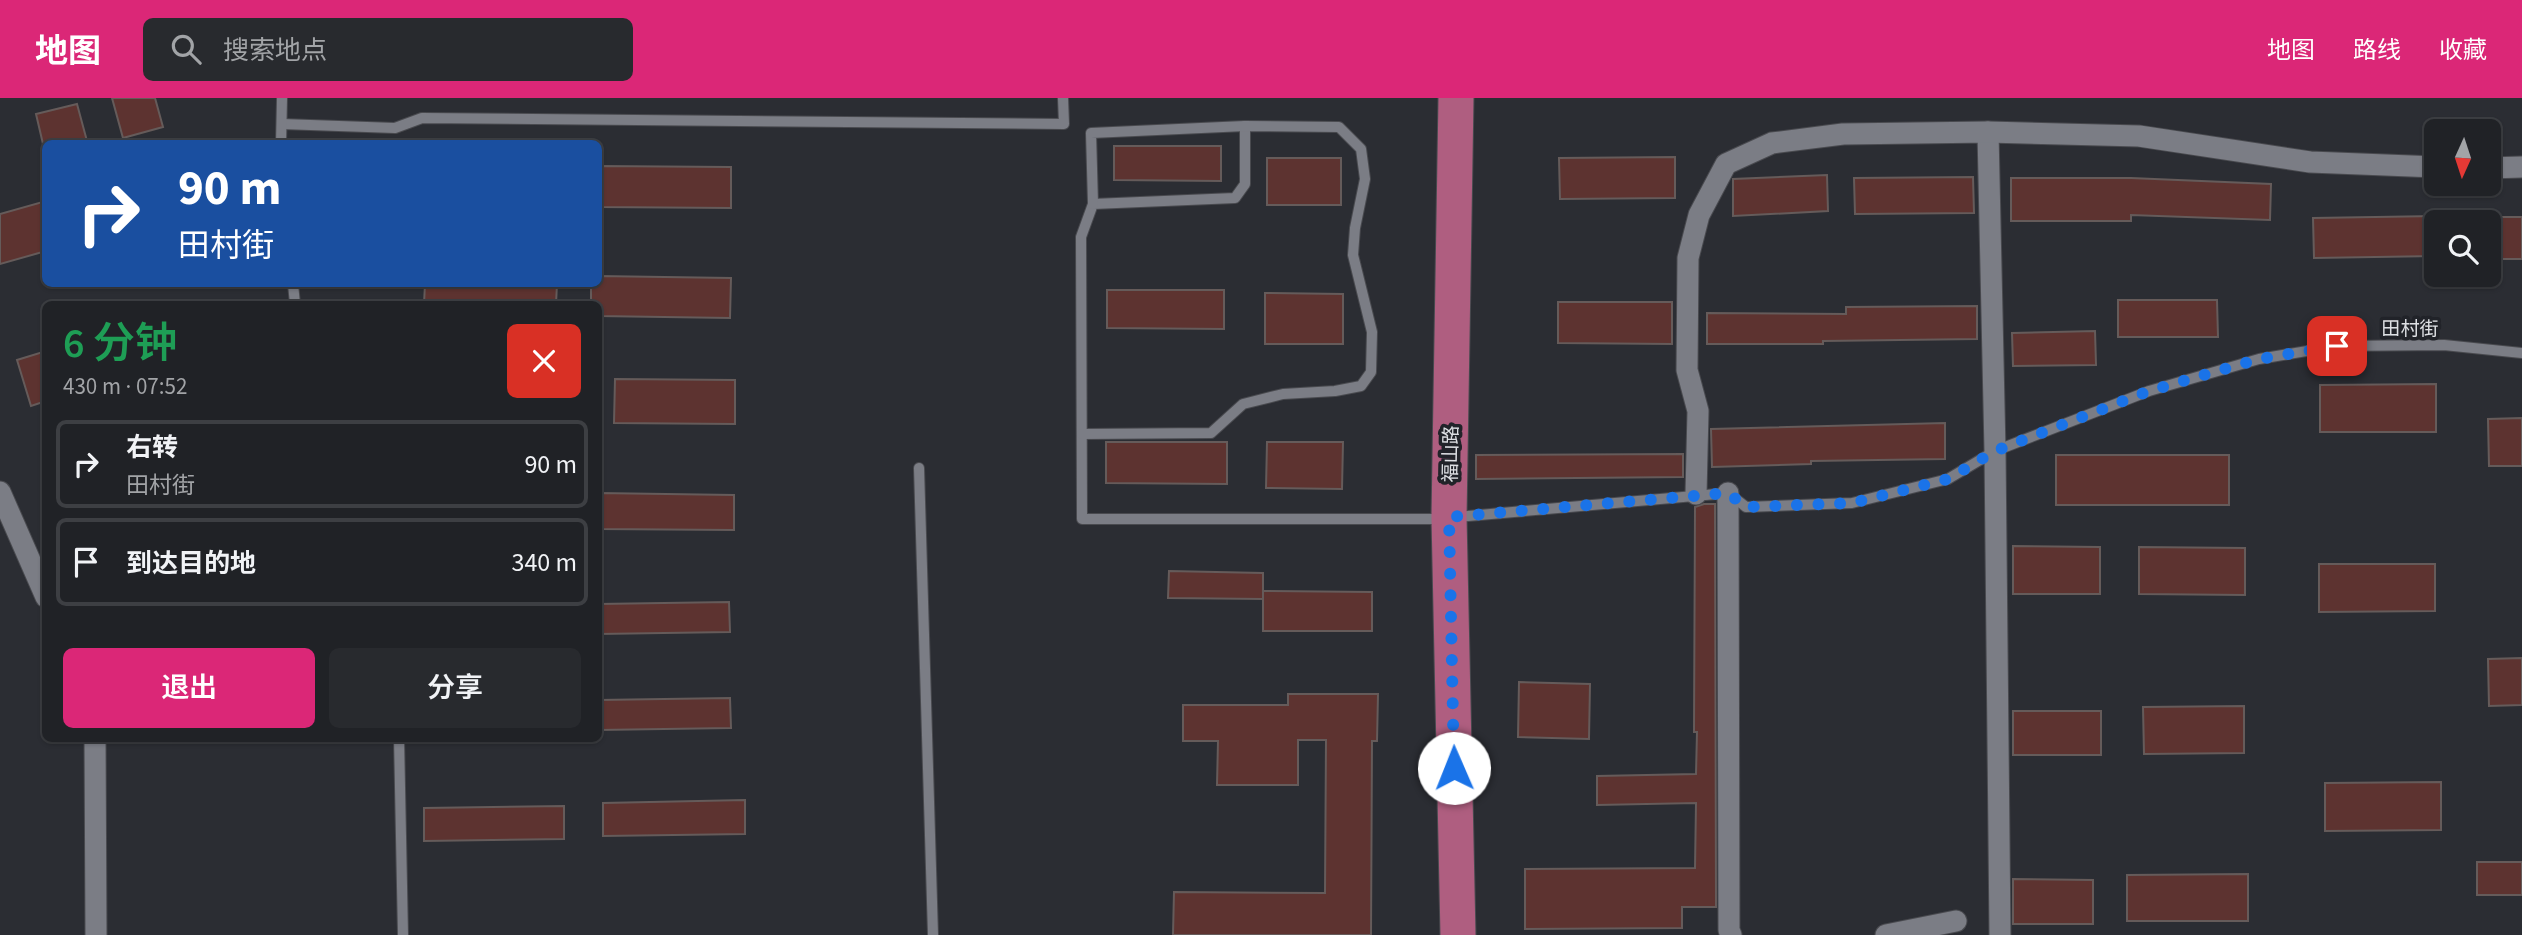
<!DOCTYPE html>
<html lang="zh">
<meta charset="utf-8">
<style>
:root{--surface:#202226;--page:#282a2e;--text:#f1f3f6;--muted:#a2a4a7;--line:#3d3f43;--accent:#db2777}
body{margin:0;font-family:"Source Sans 3","Noto Sans SC",sans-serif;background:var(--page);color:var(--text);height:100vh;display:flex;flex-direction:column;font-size:26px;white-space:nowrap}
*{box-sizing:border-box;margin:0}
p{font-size:23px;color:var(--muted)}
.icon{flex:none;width:38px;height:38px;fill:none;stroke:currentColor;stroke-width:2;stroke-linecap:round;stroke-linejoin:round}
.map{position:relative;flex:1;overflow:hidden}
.panel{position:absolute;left:42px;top:203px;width:560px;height:441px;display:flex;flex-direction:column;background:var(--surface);border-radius:10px;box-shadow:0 2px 5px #0004,0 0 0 2px var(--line)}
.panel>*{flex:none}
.top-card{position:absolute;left:42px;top:42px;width:560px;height:147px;border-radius:10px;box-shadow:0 2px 5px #0004,0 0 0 2px var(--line);background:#1a4fa0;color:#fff;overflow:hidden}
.needle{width:46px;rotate:183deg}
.controls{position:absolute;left:2424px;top:21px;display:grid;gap:14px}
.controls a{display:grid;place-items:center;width:77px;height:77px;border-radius:10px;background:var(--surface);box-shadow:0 2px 5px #0004,0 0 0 2px var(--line);font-size:35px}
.pin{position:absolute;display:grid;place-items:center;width:60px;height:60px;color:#fff;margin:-30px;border-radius:14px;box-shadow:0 4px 10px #0006}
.me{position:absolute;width:77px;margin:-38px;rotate:359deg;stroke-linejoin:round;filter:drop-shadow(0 0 5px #0008)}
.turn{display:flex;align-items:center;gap:24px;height:147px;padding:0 21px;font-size:32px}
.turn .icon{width:91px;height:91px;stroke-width:2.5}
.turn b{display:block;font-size:49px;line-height:60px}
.round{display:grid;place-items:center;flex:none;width:74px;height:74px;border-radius:10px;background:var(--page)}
.headline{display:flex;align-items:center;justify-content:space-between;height:119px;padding:0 21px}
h1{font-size:42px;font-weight:600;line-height:52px;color:#1e9e55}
.primary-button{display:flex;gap:14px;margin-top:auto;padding:14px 21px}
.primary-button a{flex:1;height:80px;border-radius:10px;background:var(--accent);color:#fff;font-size:28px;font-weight:600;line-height:80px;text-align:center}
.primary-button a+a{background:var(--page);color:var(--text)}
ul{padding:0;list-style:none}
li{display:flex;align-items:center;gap:21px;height:88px;margin:0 14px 10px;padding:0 7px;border:4px solid var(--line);border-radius:10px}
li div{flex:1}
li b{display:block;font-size:26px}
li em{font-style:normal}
header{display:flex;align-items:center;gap:42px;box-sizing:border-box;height:98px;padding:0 35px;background:var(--accent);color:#fff}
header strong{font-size:33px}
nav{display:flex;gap:38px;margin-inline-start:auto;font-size:24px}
.search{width:490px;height:63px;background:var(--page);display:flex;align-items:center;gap:18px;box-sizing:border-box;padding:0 24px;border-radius:10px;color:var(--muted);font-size:26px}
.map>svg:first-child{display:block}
.building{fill:#5d3330;stroke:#655b5a;stroke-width:2}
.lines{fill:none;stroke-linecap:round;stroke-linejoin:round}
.lane-casing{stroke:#494a4f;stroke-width:12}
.street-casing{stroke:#494a4f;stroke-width:23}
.primary-casing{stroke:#494a4f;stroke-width:37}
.lane{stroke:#7b7d85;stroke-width:10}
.street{stroke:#7b7d85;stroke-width:21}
.primary{stroke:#af5e80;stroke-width:35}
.route{stroke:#1a73e8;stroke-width:12;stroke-dasharray:0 21.6}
.labels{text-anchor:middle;stroke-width:7;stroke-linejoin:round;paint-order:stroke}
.street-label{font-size:19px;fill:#dee0e4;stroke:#212329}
</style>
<header>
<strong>地图</strong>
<div class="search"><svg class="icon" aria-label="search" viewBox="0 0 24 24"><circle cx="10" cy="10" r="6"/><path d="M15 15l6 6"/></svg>搜索地点</div>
<nav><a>地图</a><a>路线</a><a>收藏</a></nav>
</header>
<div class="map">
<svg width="2522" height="837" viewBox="0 0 2522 837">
<rect width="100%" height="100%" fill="#2b2d33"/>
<!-- building -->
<g class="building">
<path d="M112,0H155L163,29L123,40Z"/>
<path d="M77,6L87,43L77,46H43L36,16Z"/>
<path d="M1114,48H1221V83L1114,82Z"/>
<path d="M1675,59V100L1560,101L1559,60Z"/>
<rect x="1267" y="60" width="74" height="47"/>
<path d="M598,68L731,69V110L598,109Z"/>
<path d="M1827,77L1828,113L1733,118V81Z"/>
<path d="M1973,79L1974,115L1855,116L1854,80Z"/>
<path d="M2011,80H2131L2271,86L2270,122L2131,117V123H2011Z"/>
<path d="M46,103V153L0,166V116Z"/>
<path d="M2436,118V158L2314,160L2313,120Z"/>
<rect x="2488" y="119" width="34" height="42"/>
<path d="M598,178L731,180L730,220L598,218V206H591V186H598Z"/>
<path d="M425,186H557L556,206H424Z"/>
<path d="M1107,192H1224V231L1107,230Z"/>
<path d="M1265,195L1343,196V246H1265Z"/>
<path d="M2118,202H2217L2218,239H2118Z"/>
<path d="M1558,204H1672V246L1558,245Z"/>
<path d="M1977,208V241L1823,243V246H1707V215L1846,216V209Z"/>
<path d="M2095,233L2096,267L2013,268L2012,235Z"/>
<path d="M46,253V303L31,308L17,262Z"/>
<path d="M615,281L735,282V326L614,325Z"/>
<path d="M2436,286V334H2320V287Z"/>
<path d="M2522,320V368H2489L2488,321Z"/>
<path d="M1945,325V361L1811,363V366L1712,369L1711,331Z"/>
<path d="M1106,344H1227V386L1106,385Z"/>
<path d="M1267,344H1343L1342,391L1266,390Z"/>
<path d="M1683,356V379L1476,381V357Z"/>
<rect x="2056" y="357" width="173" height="50"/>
<path d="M598,395L734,397V432L598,431Z"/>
<path d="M1704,406H1715L1716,809H1682V830L1525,831V771L1695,770L1696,705L1597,707V678L1696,676L1697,634H1694L1695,409Z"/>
<path d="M2013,448L2100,449V496H2013Z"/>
<path d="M2139,449L2245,450V497L2139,496Z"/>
<path d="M2319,466H2435V513L2319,514Z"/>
<path d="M1169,473L1263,475V501L1168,500Z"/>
<path d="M1263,493L1372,494V533H1263Z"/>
<path d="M729,504L730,534L598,536V506Z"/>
<path d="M2522,560V607L2489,608L2488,561Z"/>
<path d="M1519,584L1590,586L1589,641L1518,639Z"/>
<path d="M1288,596H1378L1377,643H1372L1371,837H1173L1174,794L1325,795L1326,642H1298V687H1217L1218,643H1183V607H1288Z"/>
<path d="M730,600L731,630L598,632V602Z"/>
<path d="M2244,608V655L2144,656L2143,609Z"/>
<rect x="2013" y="613" width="88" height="44"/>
<path d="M2441,684V732L2325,733V685Z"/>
<path d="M745,702V736L603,738V705Z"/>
<path d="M564,708V741L424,743V710Z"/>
<rect x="2477" y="764" width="45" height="33"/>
<path d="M2248,776V823H2127V777Z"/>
<path d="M2013,781L2093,782V826H2013Z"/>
</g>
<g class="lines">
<defs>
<g id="lane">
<path d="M282,26L395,30L422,20L1064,26L1063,0"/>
<path d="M1245,28V86L1235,100L1093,106L1081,139L1082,421H1434L1728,395L1746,409L1852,405L1948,381L1995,353L2149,293L2259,261L2337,248L2444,247L2522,255"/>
<path d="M281,46L282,0"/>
<path d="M293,186L295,206"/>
<path d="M1082,336L1211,335L1243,306L1283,296L1335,293L1361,288L1371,274L1372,234L1353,157L1355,130L1365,81L1361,51L1339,29L1245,28L1091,35L1093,106"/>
<path d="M919,370L933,837"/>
<path d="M399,640L403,837"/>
</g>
<g id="street">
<path d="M1988,34L1995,353L2000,837"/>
<path d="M2488,70L2522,69"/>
<path d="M0,394L46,499"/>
<path d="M1728,395L1729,832L1731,837"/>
<path d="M1696,396L1698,313L1687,272L1688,160L1699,117L1726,66L1772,45L1843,36L1988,34L2139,38L2310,64L2436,69"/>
<path d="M95,640L96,837"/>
<path d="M1886,837L1956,823"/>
</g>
<path id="primary" d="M1456,0L1449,419L1458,837"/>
</defs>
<!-- lane casing -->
<use href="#lane" class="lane-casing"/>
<!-- street casing -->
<use href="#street" class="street-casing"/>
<!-- primary casing -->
<use href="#primary" class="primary-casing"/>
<!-- lane -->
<use href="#lane" class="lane"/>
<!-- street -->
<use href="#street" class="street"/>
<!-- primary -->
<use href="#primary" class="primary"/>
</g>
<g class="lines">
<!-- route -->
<path class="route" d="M1454,670L1449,419L1728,395L1746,409L1852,405L1948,381L1995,353L2149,293L2259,261L2337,248"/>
</g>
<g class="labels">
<!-- street labels -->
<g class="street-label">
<text x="2410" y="237">田村街</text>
<text transform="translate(1450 356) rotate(-89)" y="7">福山路</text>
</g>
</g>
</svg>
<div class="controls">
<a><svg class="needle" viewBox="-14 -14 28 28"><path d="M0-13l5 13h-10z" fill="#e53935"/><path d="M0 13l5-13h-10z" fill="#a2a4a7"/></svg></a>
<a><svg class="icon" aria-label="search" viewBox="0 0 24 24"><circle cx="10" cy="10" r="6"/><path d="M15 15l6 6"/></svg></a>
</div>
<div class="pin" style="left:2337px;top:248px;background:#d93025"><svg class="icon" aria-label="arrive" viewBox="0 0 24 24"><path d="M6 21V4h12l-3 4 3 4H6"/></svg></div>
<svg class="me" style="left:1454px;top:670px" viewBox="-20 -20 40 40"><circle r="19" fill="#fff"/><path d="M0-13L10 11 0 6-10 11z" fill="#1a73e8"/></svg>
<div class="top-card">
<div class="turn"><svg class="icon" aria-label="right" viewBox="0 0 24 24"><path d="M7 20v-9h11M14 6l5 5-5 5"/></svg><div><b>90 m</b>田村街</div></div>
</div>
<section class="panel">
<div class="headline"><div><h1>6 分钟</h1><p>430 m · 07:52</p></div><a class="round" style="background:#d93025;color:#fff"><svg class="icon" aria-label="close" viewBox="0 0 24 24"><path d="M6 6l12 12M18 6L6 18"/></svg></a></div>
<ul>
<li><svg class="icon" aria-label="right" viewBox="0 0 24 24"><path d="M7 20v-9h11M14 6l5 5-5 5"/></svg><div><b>右转</b><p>田村街</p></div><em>90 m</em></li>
<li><svg class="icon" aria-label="arrive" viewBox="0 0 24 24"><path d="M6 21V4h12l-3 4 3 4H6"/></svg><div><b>到达目的地</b></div><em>340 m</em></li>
</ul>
<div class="primary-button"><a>退出</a><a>分享</a></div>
</section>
</div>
